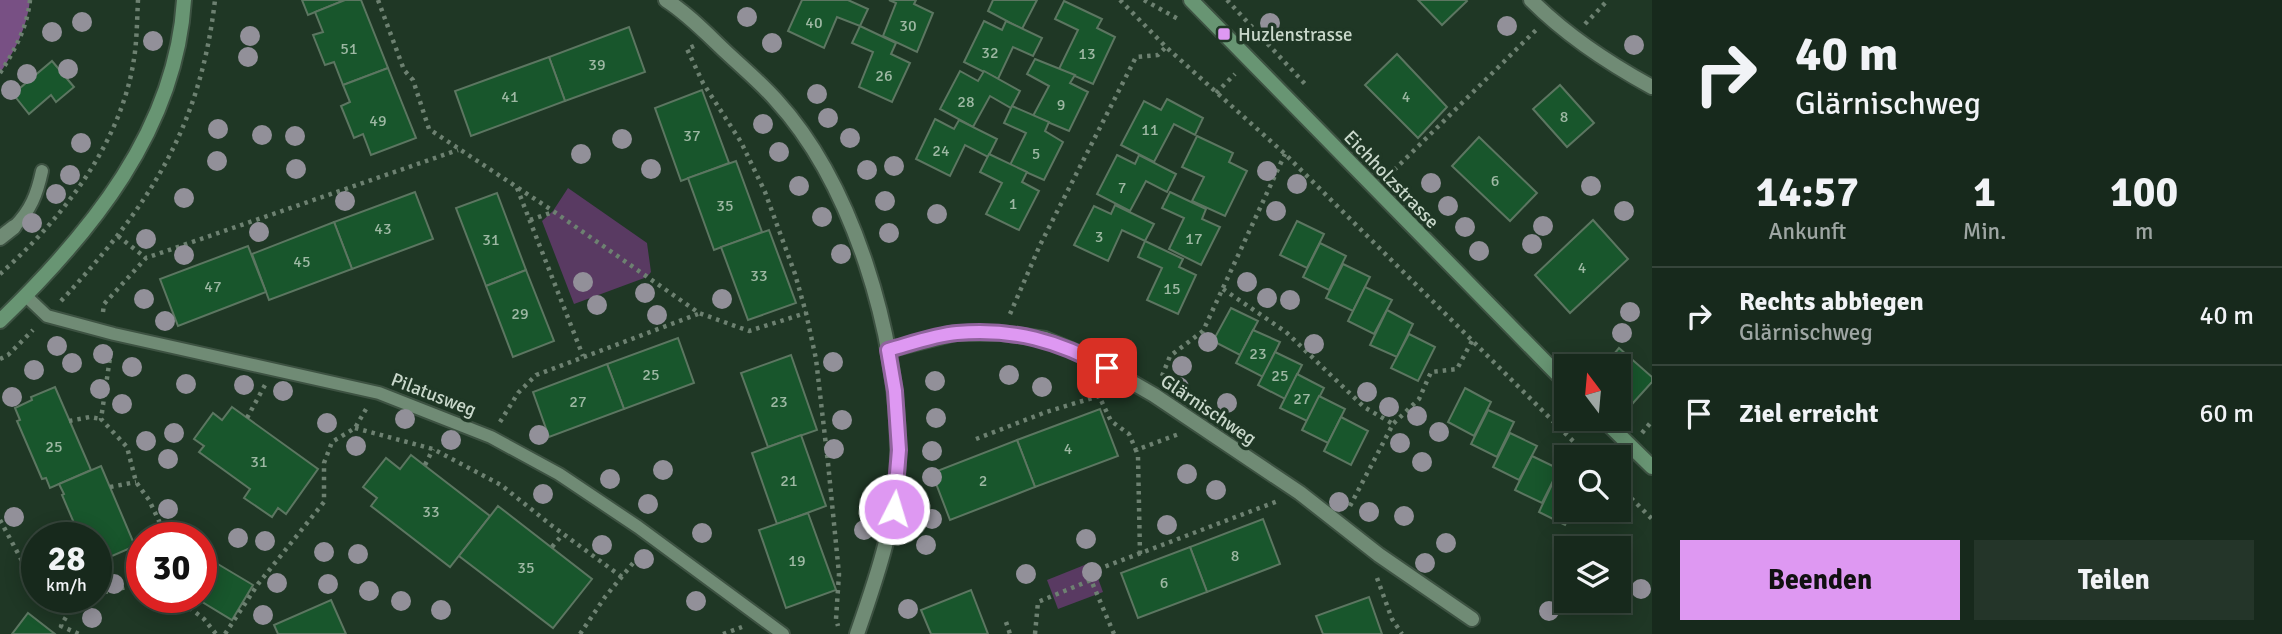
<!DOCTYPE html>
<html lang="de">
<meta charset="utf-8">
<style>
:root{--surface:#17291c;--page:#243529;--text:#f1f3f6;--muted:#9ea6a3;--line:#36453b;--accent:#de98f2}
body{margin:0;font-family:Signika,sans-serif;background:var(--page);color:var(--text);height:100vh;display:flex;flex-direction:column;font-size:26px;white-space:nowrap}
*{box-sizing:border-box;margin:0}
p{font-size:23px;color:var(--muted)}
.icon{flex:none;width:38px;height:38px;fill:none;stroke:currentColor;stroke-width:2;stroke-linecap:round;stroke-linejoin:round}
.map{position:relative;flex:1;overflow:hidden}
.side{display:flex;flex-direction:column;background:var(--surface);width:630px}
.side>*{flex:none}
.banner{background:#17291c;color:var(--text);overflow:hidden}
.needle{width:46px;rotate:344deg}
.buttons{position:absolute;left:1554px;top:354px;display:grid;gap:14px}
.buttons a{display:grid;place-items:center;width:77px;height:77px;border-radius:0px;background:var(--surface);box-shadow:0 4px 18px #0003,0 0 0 2px var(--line);font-size:35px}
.speed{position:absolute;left:21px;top:522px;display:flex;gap:14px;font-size:35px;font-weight:700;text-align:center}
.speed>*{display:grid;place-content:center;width:91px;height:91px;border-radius:50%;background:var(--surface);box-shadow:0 4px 18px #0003,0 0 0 2px var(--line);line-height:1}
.speed small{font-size:18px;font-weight:400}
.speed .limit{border:10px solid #d22;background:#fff;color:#111}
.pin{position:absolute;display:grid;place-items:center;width:60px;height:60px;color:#fff;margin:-30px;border-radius:14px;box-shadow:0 4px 10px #0006}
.me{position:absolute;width:77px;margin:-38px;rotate:5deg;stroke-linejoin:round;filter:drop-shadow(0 0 5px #0008)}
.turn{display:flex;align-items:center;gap:24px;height:147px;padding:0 28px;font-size:32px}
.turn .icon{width:91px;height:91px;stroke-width:2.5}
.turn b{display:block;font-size:49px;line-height:60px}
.eta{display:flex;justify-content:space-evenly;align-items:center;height:119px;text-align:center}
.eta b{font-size:42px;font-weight:700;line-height:49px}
.primary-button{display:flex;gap:14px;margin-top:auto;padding:14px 28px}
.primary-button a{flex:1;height:80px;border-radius:0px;background:var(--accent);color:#111;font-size:28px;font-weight:700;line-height:80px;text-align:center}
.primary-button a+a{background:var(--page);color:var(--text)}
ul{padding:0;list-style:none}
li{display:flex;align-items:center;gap:21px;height:98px;padding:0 28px;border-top:2px solid var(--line)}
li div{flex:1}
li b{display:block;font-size:26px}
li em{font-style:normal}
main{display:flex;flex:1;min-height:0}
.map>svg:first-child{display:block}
.green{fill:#593a62}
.forest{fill:#785084}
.building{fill:#18562c;stroke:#5c7661;stroke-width:2}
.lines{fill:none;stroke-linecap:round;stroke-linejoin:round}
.lane-casing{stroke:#3d5242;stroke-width:16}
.street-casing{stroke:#3d5242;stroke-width:18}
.secondary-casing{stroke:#3d5242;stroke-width:18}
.path{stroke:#6d8171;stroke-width:4.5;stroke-dasharray:3.5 5;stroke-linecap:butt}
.lane{stroke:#708b75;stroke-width:12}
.street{stroke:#708b75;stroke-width:14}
.secondary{stroke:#689573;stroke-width:14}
.tree{fill:#929099}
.route-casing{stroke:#90639d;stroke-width:18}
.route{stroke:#de98f2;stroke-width:12}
.poi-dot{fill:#de98f2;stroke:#1f3725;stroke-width:2.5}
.labels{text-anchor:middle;stroke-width:7;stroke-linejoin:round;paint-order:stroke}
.number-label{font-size:16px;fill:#9db8a3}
.poi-label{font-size:19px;fill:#c9d8cb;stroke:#1f3725;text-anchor:start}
.street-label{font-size:19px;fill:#c9d8cb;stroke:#1f3725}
</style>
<main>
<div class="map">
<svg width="1652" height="634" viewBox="0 0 1652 634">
<rect width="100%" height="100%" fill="#1f3725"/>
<!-- green -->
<g class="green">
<path d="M568,188L647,243L651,272L647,277L574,304L542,221L553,211Z"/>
<path d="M1092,562L1103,592L1058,609L1047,580Z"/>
</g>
<!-- forest -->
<path class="forest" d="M0,0H30C27,28 15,50 0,73Z"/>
<!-- building -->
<g class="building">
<path d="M302,0H345L308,15Z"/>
<path d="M345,0H361L388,68L343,85L334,62L325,65L313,35L323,32L315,12Z"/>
<path d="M802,0H848L868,9L860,26L837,17L824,48L788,31Z"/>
<path d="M889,0H916L914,4L933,13L917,52L883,36L896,3Z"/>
<path d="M993,0H1037L1022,29L988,11Z"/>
<path d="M1418,0H1466L1467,1L1442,25Z"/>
<path d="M1064,1L1102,19L1097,28L1115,37L1093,84L1059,69L1078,30L1055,19Z"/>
<path d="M984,21L1002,30L1006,21L1042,38L1033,56L1013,47L998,79L964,62Z"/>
<path d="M860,26L896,43L891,54L910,63L892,102L859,87L873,52L852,43Z"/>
<path d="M629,27L645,72L565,101L549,57Z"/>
<path d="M1397,54L1447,107L1418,138L1365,85Z"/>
<path d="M549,57L565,101L471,136L455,91Z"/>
<path d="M1035,59L1075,75L1070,83L1088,92L1069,131L1033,116L1049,86L1027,74Z"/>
<path d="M52,61L74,87L56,102L51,95L29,114L13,94Z"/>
<path d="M388,68L416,138L371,155L363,134L354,138L341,106L350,102L343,85Z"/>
<path d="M960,71L978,81L984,71L1020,91L1011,108L990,96L973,127L940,109Z"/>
<path d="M1560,85L1594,123L1567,147L1533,109Z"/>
<path d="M702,90L729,163L681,181L655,108Z"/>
<path d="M1167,99L1203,118L1195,135L1174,124L1154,162L1121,145L1144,101L1161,110Z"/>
<path d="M1012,106L1049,122L1045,131L1063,142L1044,180L1010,165L1026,133L1004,123Z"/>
<path d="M935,119L954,129L959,120L997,139L988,157L965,145L950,176L916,159Z"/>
<path d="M1197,136L1233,153L1229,162L1247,171L1225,216L1192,201L1204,177L1182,167Z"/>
<path d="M1479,137L1537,193L1510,221L1452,166Z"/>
<path d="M989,154L1027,172L1022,182L1039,191L1019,230L986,214L1002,183L980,172Z"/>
<path d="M1117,155L1135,164L1139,155L1176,174L1167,192L1146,181L1130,211L1097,194Z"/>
<path d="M736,161L762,232L714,250L688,178Z"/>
<path d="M415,192L433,239L352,269L334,222Z"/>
<path d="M1170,192L1206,209L1202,219L1220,227L1201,265L1169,249L1184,218L1162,208Z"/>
<path d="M497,193L526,270L486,286L456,208Z"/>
<path d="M1115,205L1154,224L1145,241L1122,230L1108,261L1074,245L1094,206L1111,214Z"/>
<path d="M1593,220L1628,259L1570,313L1535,275Z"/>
<path d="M1297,221L1324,234L1307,268L1280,255Z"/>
<path d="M334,222L352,269L269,300L252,254Z"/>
<path d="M769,230L796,303L748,320L721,247Z"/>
<path d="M1145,241L1183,259L1179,267L1196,275L1178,314L1147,300L1162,268L1138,257Z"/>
<path d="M1320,243L1346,256L1329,290L1303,277Z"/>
<path d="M248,246L266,292L178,326L160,279Z"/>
<path d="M1343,264L1370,277L1353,311L1326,298Z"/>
<path d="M526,270L554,341L513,357L486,286Z"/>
<path d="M1365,287L1392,300L1374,334L1348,321Z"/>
<path d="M1231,308L1258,321L1240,355L1213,341Z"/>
<path d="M1387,310L1413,324L1397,357L1370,345Z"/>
<path d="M1253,330L1280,342L1263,377L1236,363Z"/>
<path d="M1409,334L1435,347L1418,381L1391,368Z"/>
<path d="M678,338L694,383L624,409L607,364Z"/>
<path d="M1619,348L1652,377V382L1633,403L1619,391V366H1604Z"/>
<path d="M1275,352L1302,365L1285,399L1258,385Z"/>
<path d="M791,355L817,430L768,447L741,373Z"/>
<path d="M607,364L624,409L549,437L533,392Z"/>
<path d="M1297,374L1324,388L1307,421L1280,408Z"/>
<path d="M55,387L91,470L50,488L46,478L42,479L17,421L20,420L15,408L32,400L31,397Z"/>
<path d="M1465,388L1491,402L1474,436L1448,422Z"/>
<path d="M1319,396L1345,409L1328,443L1302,430Z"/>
<path d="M232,407L318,469L286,514L278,508L272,517L244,498L250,489L199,452L204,446L194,439L213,413L222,420Z"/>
<path d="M1100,409L1118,456L1035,487L1017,440Z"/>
<path d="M1488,410L1514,422L1497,457L1471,444Z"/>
<path d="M1341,417L1368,431L1351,465L1324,451Z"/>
<path d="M1510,433L1537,446L1519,480L1493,467Z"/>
<path d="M801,435L826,506L777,524L752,453Z"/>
<path d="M1017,440L1035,487L950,520L932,473Z"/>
<path d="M411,455L490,516L450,567L371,506L377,498L363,487L386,458L400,469Z"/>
<path d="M1532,456L1559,469L1542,503L1515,490Z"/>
<path d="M101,466L135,546L96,563V537H80L62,495L64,494L59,484Z"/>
<path d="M1555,478L1566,483V509H1573L1565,525L1539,512Z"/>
<path d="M498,506L592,579L553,628L459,556Z"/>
<path d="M808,513L836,590L786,608L759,530Z"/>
<path d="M1263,519L1280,564L1207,592L1190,547Z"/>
<path d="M1190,547L1207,592L1138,618L1121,573Z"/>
<path d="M201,554L253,585L232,620L194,597H201Z"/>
<path d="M971,590L988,634H931L921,610Z"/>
<path d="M1369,597L1382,634H1323L1316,616Z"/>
<path d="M331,600L346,634H278L274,625Z"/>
<path d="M28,613L55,634H12Z"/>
</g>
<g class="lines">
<defs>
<g id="lane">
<path d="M14,227C31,210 37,194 42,171"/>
<path d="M26,296L47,316L114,334L379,393L491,437L559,474L638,527L783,634"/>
</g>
<g id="street">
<path d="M666,0C688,14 707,34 726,52C743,68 761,83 776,100C853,184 898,336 898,449C899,513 878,574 857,634"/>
<path d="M1531,0C1567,36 1608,63 1652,87"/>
<path d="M0,238L14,227"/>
<path d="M888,350L955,333H1002L1045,339L1088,357L1154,395L1300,493L1379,555L1472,619"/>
</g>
<g id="secondary">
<path d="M1191,0L1566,383"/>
<path d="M0,321C90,234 176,130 184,0"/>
<path d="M1602,418L1652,467"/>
</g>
</defs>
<!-- lane casing -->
<use href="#lane" class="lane-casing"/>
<!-- street casing -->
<use href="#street" class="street-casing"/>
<!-- secondary casing -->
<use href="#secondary" class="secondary-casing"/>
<!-- path -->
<g class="path">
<path d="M378,0L404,70L413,80L429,129L553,211L699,313L749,331L806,313"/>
<path d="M1120,0L1166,47L1285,154L1589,457"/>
<path d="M1144,0L1180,20"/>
<path d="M1227,0L1305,84"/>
<path d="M1585,24L1608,0"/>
<path d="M694,46L687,49L703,83L741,142L765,192L795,274L806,313L816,359L828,463L839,574L836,619L838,626"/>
<path d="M0,73C15,50 27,28 30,0"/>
<path d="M1216,93L1235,74"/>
<path d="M1388,176L1536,30"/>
<path d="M517,188L583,356"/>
<path d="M530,220L553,212"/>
<path d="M118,236L146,258"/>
<path d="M0,274C62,219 121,144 134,59C137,40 137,19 138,0"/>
<path d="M1223,289L1286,332L1364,407L1393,424"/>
<path d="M61,301C148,207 200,130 215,0"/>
<path d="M103,312L104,304L146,258L458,150"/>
<path d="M1010,314L1040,245L1136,57L1158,55L1166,47"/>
<path d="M111,351L101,419L127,447L136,482L149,500L159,521L163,537"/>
<path d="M0,359L8,355L33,330"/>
<path d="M1162,376L1170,356L1203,331L1285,154"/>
<path d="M247,418L265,385"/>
<path d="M69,421L90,417L101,419"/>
<path d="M500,422L518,393L536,375L698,314"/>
<path d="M355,428L433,449L501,485L551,525L622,577"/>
<path d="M1642,433L1652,421"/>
<path d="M976,439L1046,412L1099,396L1111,421L1129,434L1136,450"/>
<path d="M425,465L433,449"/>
<path d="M1619,486L1652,519"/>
<path d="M110,487L136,482"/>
<path d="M1350,506L1393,424L1419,399L1431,372L1457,369L1473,339"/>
<path d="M0,520L28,572L37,578"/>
<path d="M552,547L563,534"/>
<path d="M1140,554L1138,457L1136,450L1179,434"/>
<path d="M1377,578L1392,619L1402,634"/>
<path d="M96,594L135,585L142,582"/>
<path d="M72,597L76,599L61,626L79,634"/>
<path d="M176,597L204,619L216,634"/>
<path d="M76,599L86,597"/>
<path d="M1006,622L1010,634"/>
<path d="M225,634L258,584L324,502V463L332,442L355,428L366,409"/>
<path d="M580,634L605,597L643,551"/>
<path d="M723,634L742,627"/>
<path d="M1035,634L1038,602L1091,580"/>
<path d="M1114,634L1088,573L1278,501"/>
</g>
<!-- lane -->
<use href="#lane" class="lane"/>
<!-- street -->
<use href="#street" class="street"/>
<!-- secondary -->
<use href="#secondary" class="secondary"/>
</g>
<!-- trees -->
<g class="tree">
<circle cx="747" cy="17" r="10"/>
<circle cx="82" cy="22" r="10"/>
<circle cx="1270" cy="23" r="10"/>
<circle cx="1507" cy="26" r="10"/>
<circle cx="52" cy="32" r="10"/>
<circle cx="250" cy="36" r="10"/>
<circle cx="153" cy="41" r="10"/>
<circle cx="772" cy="43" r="10"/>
<circle cx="1634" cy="45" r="10"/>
<circle cx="248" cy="57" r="10"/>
<circle cx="68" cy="69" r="10"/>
<circle cx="27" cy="74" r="10"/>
<circle cx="11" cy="90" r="10"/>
<circle cx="817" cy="94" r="10"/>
<circle cx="828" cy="118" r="10"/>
<circle cx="763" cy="124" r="10"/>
<circle cx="218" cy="129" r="10"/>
<circle cx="262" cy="135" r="10"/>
<circle cx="295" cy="136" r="10"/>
<circle cx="850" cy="138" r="10"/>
<circle cx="622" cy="139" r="10"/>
<circle cx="81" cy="143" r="10"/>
<circle cx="779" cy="152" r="10"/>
<circle cx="581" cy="154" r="10"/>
<circle cx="217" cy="161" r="10"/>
<circle cx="894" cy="166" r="10"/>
<circle cx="296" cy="169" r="10"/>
<circle cx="651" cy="169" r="10"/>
<circle cx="867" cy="170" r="10"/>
<circle cx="1267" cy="171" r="10"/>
<circle cx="70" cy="175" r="10"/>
<circle cx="1431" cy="183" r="10"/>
<circle cx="1297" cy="184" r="10"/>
<circle cx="799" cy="186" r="10"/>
<circle cx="1591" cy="186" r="10"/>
<circle cx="56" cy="194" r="10"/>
<circle cx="184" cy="198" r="10"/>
<circle cx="345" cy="201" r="10"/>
<circle cx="885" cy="201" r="10"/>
<circle cx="1448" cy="206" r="10"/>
<circle cx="1276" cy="211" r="10"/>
<circle cx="1624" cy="211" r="10"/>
<circle cx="937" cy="214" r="10"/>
<circle cx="822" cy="217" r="10"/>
<circle cx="32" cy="223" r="10"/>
<circle cx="1543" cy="226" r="10"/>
<circle cx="1465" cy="227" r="10"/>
<circle cx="259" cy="232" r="10"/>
<circle cx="889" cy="233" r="10"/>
<circle cx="146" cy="239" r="10"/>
<circle cx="1532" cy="244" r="10"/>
<circle cx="1479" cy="251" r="10"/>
<circle cx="841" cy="254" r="10"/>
<circle cx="184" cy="255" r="10"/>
<circle cx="583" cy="282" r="10"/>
<circle cx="1247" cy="282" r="10"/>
<circle cx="645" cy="293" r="10"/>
<circle cx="1267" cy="298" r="10"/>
<circle cx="144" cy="299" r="10"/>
<circle cx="722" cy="299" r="10"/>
<circle cx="1290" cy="300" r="10"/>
<circle cx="597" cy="305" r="10"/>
<circle cx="1630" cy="312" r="10"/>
<circle cx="657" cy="315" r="10"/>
<circle cx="165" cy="321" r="10"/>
<circle cx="1622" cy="333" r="10"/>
<circle cx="1208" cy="342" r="10"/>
<circle cx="1314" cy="344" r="10"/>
<circle cx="57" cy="346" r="10"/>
<circle cx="103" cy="354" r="10"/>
<circle cx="833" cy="362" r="10"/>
<circle cx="72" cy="363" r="10"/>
<circle cx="1182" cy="366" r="10"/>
<circle cx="132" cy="367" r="10"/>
<circle cx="34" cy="370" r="10"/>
<circle cx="1009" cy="375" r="10"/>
<circle cx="935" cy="381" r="10"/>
<circle cx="186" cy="384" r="10"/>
<circle cx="244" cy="385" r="10"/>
<circle cx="1104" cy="386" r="10"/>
<circle cx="1042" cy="387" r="10"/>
<circle cx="1179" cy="387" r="10"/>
<circle cx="100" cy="389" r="10"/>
<circle cx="283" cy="391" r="10"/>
<circle cx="1367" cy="392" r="10"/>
<circle cx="12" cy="397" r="10"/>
<circle cx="1227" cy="403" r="10"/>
<circle cx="122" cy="404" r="10"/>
<circle cx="1389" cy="407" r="10"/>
<circle cx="1417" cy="416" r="10"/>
<circle cx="936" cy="418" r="10"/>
<circle cx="405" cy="419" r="10"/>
<circle cx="842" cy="420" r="10"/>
<circle cx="327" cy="423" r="10"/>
<circle cx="1439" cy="432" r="10"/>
<circle cx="174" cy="433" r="10"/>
<circle cx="539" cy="435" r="10"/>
<circle cx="451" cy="440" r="10"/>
<circle cx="146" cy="441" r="10"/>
<circle cx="1400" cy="443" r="10"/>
<circle cx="356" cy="446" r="10"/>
<circle cx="834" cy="449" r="10"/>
<circle cx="932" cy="451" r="10"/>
<circle cx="168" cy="459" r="10"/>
<circle cx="1422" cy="462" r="10"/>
<circle cx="663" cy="470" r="10"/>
<circle cx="1187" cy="474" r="10"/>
<circle cx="932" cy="477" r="10"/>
<circle cx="610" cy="479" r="10"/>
<circle cx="1216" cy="490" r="10"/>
<circle cx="543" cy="494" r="10"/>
<circle cx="874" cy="500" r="10"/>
<circle cx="1339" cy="502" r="10"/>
<circle cx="648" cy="504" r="10"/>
<circle cx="168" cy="509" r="10"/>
<circle cx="1369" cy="512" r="10"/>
<circle cx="1404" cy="516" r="10"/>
<circle cx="14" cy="517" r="10"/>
<circle cx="932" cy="519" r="10"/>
<circle cx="1167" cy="525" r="10"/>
<circle cx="864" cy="530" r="10"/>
<circle cx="702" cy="533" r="10"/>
<circle cx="238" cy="538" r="10"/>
<circle cx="1086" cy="539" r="10"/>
<circle cx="265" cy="541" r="10"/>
<circle cx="1446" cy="543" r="10"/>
<circle cx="602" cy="545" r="10"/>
<circle cx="926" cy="545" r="10"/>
<circle cx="324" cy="552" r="10"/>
<circle cx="358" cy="554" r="10"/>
<circle cx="644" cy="559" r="10"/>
<circle cx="1425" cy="563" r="10"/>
<circle cx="1092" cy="572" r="10"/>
<circle cx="1026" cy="574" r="10"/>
<circle cx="277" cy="583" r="10"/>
<circle cx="114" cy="584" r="10"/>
<circle cx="328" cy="584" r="10"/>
<circle cx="1641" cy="589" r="10"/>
<circle cx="369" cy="591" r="10"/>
<circle cx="401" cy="601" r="10"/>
<circle cx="696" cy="601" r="10"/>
<circle cx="908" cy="609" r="10"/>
<circle cx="441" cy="610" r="10"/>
<circle cx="1549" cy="611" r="10"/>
<circle cx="263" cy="615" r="10"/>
<circle cx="92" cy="618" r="10"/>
</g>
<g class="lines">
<defs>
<path id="route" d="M894,509L899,450L895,391L888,350C910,344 934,335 957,333C1013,328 1059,341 1107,368"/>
</defs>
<!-- route casing -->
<use href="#route" class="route-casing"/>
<!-- route -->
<use href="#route" class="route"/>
</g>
<!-- markers -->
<rect class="poi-dot" x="1217" y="27" width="14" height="14" rx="3.5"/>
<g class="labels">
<!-- number labels -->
<g class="number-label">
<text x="814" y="28">40</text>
<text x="908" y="31">30</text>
<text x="349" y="54">51</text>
<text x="990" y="58">32</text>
<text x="1087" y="59">13</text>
<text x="597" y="70">39</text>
<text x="884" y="81">26</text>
<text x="510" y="102">41</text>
<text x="1406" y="102">4</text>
<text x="966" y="107">28</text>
<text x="1061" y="110">9</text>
<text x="1564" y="122">8</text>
<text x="378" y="126">49</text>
<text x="1150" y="135">11</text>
<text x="692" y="141">37</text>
<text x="941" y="156">24</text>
<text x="1036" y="159">5</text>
<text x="1495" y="186">6</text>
<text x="1122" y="193">7</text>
<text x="1013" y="209">1</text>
<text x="725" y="211">35</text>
<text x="383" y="234">43</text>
<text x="1099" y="242">3</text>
<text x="1194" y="244">17</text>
<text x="491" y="245">31</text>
<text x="302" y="267">45</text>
<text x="1582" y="273">4</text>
<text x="759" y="281">33</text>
<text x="213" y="292">47</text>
<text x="1172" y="294">15</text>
<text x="520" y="319">29</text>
<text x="1258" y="359">23</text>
<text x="651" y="380">25</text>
<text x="1280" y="381">25</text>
<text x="1302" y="404">27</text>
<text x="578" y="407">27</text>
<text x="779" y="407">23</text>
<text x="54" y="452">25</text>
<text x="1068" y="454">4</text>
<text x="259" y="467">31</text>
<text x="789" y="486">21</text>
<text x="983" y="486">2</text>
<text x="431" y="517">33</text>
<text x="1235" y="561">8</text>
<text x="797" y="566">19</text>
<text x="526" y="573">35</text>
<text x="1164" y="588">6</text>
</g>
<!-- poi labels -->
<g class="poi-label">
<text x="1238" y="41">Huzlenstrasse</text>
</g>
<!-- street labels -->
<g class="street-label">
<text transform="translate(1392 179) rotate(46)" y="7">Eichholzstrasse</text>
<text transform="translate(434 394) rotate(21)" y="7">Pilatusweg</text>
<text transform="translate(1209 409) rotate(34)" y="7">Glärnischweg</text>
</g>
</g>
</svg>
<div class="buttons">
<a><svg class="needle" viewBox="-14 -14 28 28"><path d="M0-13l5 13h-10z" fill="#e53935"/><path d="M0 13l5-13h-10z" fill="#9ea6a3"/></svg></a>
<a><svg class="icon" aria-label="search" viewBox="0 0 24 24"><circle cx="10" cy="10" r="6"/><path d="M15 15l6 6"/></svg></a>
<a><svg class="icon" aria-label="layers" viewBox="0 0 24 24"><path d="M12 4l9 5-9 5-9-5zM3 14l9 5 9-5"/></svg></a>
</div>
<div class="speed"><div>28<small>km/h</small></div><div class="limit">30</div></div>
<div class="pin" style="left:1107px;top:368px;background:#d93025"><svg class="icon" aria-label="arrive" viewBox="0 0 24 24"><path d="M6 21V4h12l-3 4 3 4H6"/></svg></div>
<svg class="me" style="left:894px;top:509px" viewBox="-20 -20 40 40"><circle r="17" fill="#de98f2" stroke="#fff" stroke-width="3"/><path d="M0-11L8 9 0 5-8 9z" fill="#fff"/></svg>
</div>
<section class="side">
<div class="banner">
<div class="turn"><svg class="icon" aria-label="right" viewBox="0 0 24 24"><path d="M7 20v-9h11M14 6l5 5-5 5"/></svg><div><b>40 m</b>Glärnischweg</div></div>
</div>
<div class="eta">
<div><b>14:57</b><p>Ankunft</p></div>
<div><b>1</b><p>Min.</p></div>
<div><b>100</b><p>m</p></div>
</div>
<ul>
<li><svg class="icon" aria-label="right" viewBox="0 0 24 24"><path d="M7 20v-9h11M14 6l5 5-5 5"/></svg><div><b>Rechts abbiegen</b><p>Glärnischweg</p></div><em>40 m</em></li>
<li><svg class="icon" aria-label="arrive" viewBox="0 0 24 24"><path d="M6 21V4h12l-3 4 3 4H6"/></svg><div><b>Ziel erreicht</b></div><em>60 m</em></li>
</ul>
<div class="primary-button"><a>Beenden</a><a>Teilen</a></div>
</section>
</main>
